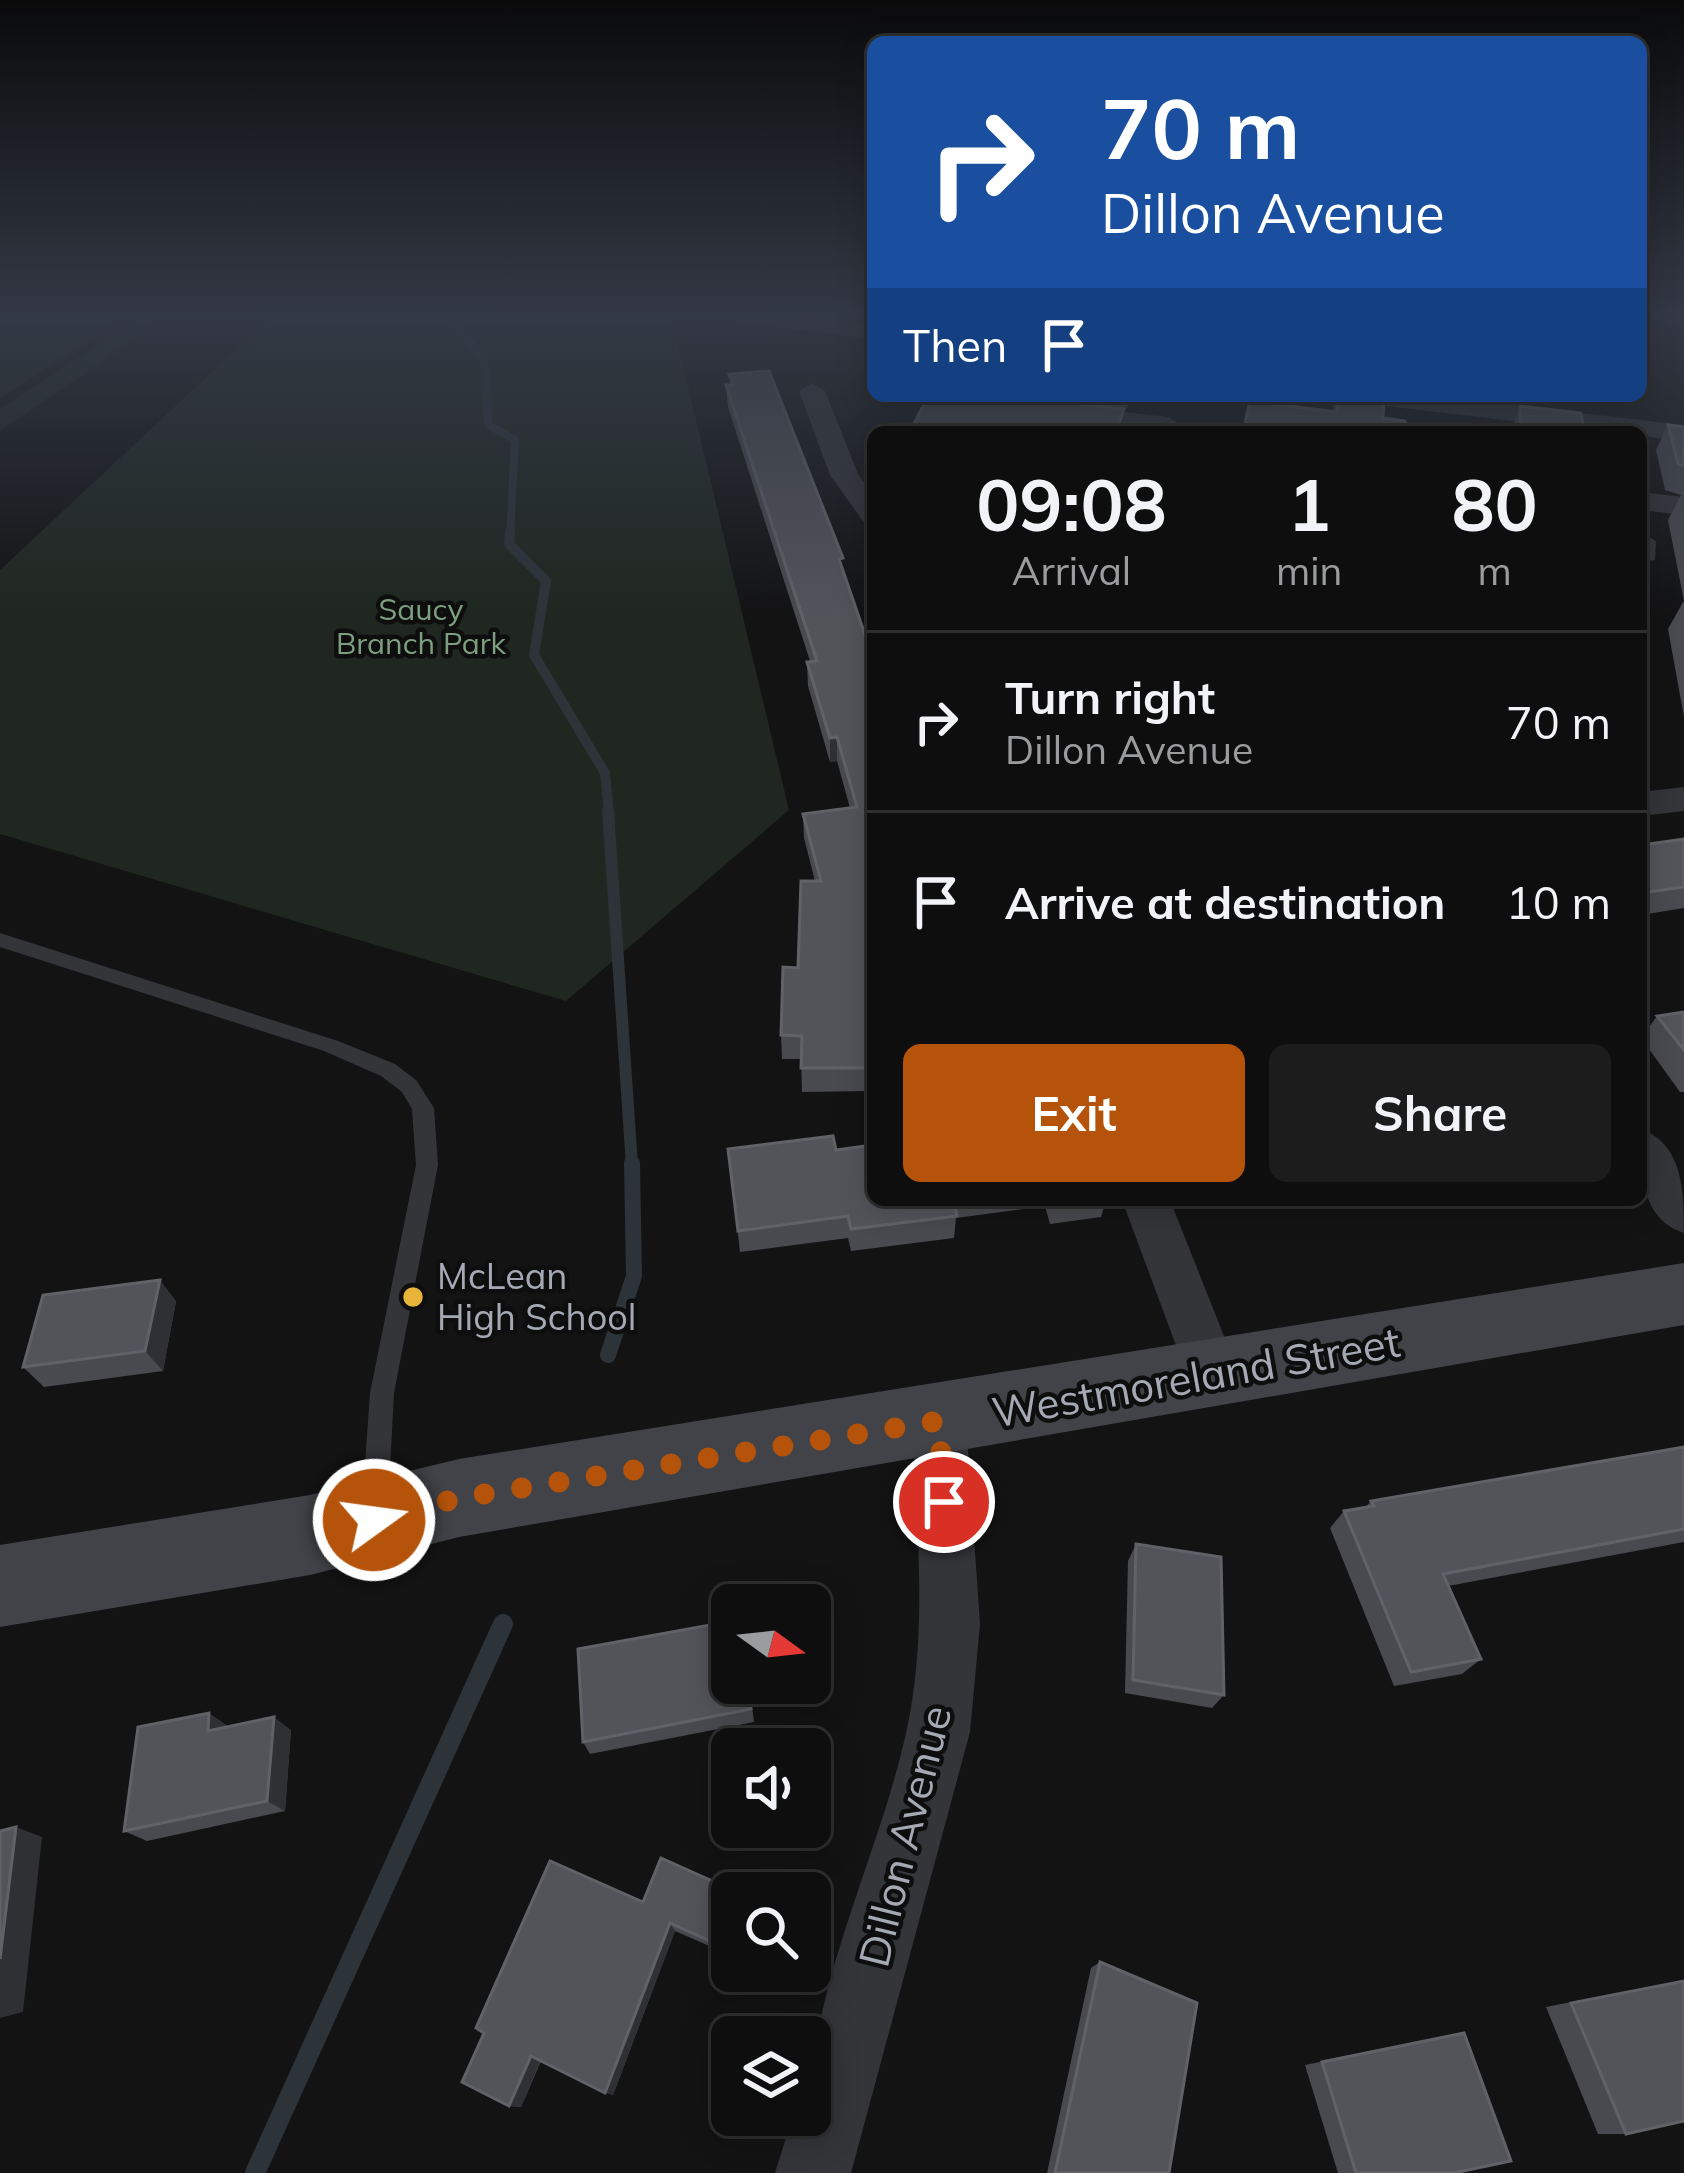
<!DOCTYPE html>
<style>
:root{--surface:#0e0e0f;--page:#1c1c1d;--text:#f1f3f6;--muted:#9b9c9e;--line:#2e2e2f;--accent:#b45309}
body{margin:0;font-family:Mulish,sans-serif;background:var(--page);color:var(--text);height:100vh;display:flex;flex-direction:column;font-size:45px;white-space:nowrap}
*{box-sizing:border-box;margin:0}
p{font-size:39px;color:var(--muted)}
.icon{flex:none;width:66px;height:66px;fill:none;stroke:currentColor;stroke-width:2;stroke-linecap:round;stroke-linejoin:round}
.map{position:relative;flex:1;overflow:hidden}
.side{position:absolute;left:867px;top:426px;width:780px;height:780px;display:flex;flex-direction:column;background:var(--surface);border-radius:18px;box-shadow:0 6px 30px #0003,0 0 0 3px var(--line)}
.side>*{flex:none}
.top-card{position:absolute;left:867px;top:36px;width:780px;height:366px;border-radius:18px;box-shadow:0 6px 30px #0003,0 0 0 3px var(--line);background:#1a4fa0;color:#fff;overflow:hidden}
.needle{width:78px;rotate:105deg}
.fabs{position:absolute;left:711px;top:1584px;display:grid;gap:24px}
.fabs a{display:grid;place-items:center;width:120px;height:120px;border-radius:18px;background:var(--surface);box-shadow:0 6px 30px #0003,0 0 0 3px var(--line);font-size:60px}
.pin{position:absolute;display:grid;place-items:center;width:102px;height:102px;color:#fff;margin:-51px;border:6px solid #fff;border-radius:50%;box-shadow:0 3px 12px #0007}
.me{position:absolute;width:132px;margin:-66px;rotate:76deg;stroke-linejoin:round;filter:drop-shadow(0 0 9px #0008)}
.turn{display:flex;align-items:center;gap:42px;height:252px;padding:0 36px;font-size:54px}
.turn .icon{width:156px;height:156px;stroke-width:2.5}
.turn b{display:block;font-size:84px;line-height:102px}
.then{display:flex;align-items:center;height:114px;padding:0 36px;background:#0003;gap:24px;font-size:45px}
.eta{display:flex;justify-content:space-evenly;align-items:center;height:204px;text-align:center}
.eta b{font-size:72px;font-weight:700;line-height:84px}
.cta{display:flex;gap:24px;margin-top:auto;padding:24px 36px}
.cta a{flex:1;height:138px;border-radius:18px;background:var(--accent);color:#fff;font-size:48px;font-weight:700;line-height:138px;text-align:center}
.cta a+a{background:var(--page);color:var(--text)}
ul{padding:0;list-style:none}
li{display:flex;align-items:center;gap:36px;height:180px;padding:0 36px;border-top:3px solid var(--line)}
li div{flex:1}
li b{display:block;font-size:45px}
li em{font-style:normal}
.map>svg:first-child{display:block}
.green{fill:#1f2720}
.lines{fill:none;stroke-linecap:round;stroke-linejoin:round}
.stream-far4{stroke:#2c3339;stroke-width:8}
.stream-far3{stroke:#2c3339;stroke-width:10}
.stream-far2{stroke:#2c3339;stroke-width:12}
.stream-far1{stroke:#2c3339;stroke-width:16}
.stream{stroke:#2c3339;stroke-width:20}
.lane{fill:#343539;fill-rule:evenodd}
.street{fill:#343539;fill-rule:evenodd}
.secondary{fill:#424349;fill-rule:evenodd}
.wall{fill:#494a4f}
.shaded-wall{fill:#2f3033}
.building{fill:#53545a;stroke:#606268;stroke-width:3}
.route{stroke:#b45309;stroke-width:21;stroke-dasharray:0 37.8}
.poi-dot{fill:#e7b338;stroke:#0e0e0f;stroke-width:4.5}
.labels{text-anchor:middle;stroke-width:9;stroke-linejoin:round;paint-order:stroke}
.far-park-label{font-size:30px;fill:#7d9e80;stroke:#0e0e0f}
.poi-label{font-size:36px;fill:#a5a9b4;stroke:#0e0e0f;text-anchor:start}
.near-street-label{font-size:42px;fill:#a5a9b4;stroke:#0e0e0f}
</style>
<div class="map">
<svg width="1684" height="2173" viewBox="0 0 1684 2173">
<rect width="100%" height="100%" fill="#131314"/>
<!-- green -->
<g class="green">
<path d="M0,313L126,319L0,398Z"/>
<path d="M147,313H173L0,431V409Z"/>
<path d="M275,313L671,315L789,810L566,1001L0,834V570Z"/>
</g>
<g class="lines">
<!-- stream-far4 -->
<path class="stream-far4" d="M474,313L455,325L484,357L488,425L515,440L510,535"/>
<!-- stream-far3 -->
<path class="stream-far3" d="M510,532L509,544L546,581L534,655L605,773L609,814"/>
<!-- stream-far2 -->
<path class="stream-far2" d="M608,811L632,1166"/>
<!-- stream-far1 -->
<path class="stream-far1" d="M608,1355L634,1276L632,1163"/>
<!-- stream -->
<path class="stream" d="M255,2173L503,1624"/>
<!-- lane -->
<path class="lane" d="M0,933L338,1041L395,1064L416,1080L434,1108L438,1165L394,1393L388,1505L384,1514L375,1518L366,1514L362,1505L370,1393L416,1165L412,1109L402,1092L381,1076L324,1051L0,947Z"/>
<!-- street -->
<g class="street">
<path d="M703,313H773L873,325V339L715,320Z"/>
<path d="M812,383L825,391L858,474L873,495V524L863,521L830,475L799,391Z"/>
<path d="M978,396L1168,417L1181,425L1161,432L989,410L980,407Z"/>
<path d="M1355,396H1434L1684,425V441L1368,404Z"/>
<path d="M1641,492L1684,497V515L1641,510Z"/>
<path d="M1641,532L1656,541L1655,560L1641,562Z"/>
<path d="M1684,787V811L1641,816V792Z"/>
<path d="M1641,1129C1684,1145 1684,1193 1684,1233C1639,1218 1641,1169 1641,1129Z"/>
<path d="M1122,1200H1170L1239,1374L1231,1391L1212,1398L1193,1391Z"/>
<path d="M939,1395L958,1403L966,1421L980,1624L970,1732L851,2173H775L793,2115H810C810,1984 878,1860 906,1733C929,1631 916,1524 912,1421L920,1403Z"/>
</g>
<!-- secondary -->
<path class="secondary" d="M1684,1263V1325L459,1537L310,1575L0,1627V1545L310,1495L459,1459Z"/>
</g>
<!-- wall -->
<g class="wall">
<path d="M729,374L843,571L873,658V991H867L868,1091L802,1092L801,1059H782L781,1035L798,968L815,881L804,838L803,814L850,808L837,761L830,762L808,686L807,662L810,661L728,407L726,385H730Z"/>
<path d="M1040,396H1165L1162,405L1130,401L1127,408L1040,398Z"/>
<path d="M1334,396H1384L1383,418L1333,411Z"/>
<path d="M1520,406L1584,432H1511Z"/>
<path d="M1668,425L1684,427V601L1668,520L1681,495L1665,490L1656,450Z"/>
<path d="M1683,602H1684V717L1668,629Z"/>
<path d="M1684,839V908L1641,915V845Z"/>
<path d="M1684,1012V1092H1680L1641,1038L1657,1016Z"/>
<path d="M728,1149L836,1150L873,1200H1106L1101,1217L1050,1224L1045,1206L956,1218L954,1238L851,1251L848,1238L740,1252Z"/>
<path d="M176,1301L163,1371L44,1387L23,1367Z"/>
<path d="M1684,1447V1542L1448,1586L1481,1659L1462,1674L1394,1686L1330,1528L1344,1511L1365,1508L1371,1501Z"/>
<path d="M1136,1544L1224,1695L1212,1708L1125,1693L1128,1561Z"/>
<path d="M732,1683H749L754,1722L590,1754L583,1742Z"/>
<path d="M228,1726L291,1730L285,1811L147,1841L124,1831Z"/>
<path d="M728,1888L732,1896L714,1948L675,1931L613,2095L541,2061L521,2107L509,2106L643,1902Z"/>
<path d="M1100,1962L1169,2173H1047L1091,1968Z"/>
<path d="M1684,1980L1626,2134H1598L1546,2007Z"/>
<path d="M1464,2033L1454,2173H1338L1305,2065Z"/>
</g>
<!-- shaded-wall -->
<g class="shaded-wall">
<path d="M837,737V761L830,762V738Z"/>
<path d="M160,1280L176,1301L163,1371L145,1351Z"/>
<path d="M209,1713L228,1726L208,1731Z"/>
<path d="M274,1717L291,1730L285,1811L267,1801Z"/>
<path d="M16,1827L42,1837L23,2012L0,2018V1959Z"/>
<path d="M728,1888L732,1896L714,1948L710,1941Z"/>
<path d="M670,1923L675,1931L613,2095L605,2093Z"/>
<path d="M531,2056L541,2059L521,2107L509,2106Z"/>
</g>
<!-- building -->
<g class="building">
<path d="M769,371L843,558L839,559L873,658V967H866L869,1068H801L802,1036L781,1035L783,967L798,968L801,881H821L803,814L857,807L837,737L830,738L807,662L817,661L726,385H733L729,374Z"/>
<path d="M928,396H1016L1124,409L1116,432H910Z"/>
<path d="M1339,396H1384L1383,418L1405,421L1407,432H1243L1250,401L1337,412Z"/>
<path d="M1520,406L1581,413L1584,432H1521Z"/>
<path d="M1668,425L1684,427V466L1678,464Z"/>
<path d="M1684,839V887L1641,893V845Z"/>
<path d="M1684,1012V1050L1657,1016Z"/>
<path d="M833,1136L836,1150L873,1145V1200H953L957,1216L851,1229L848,1216L738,1231L728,1149Z"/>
<path d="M160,1280L145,1351L23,1367L43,1295Z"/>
<path d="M1684,1447V1529L1443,1574L1481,1659L1411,1672L1344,1511L1374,1506L1371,1501Z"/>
<path d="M1136,1544L1221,1557L1224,1695L1133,1680Z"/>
<path d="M732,1621V1683H748L751,1709L583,1742L578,1649Z"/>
<path d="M209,1713L208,1731L274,1717L267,1801L124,1831L138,1727Z"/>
<path d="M16,1827L0,1959V1831Z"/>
<path d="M661,1858L728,1888L710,1941L670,1923L605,2093L531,2056L509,2106L462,2082L484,2033L476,2028L550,1861L643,1902Z"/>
<path d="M1100,1962L1197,2003L1169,2173H1055Z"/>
<path d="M1684,1981V2121L1626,2134L1571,2003Z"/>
<path d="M1464,2033L1511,2161L1454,2173H1356L1322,2062Z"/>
</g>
<!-- sky -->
<linearGradient id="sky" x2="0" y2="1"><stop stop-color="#0a0a0b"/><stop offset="0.51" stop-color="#333945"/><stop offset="1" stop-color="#333945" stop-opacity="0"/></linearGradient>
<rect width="1684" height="617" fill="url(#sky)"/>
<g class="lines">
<!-- route -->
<path class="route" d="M374,1520L459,1498L939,1421L944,1502"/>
</g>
<!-- markers -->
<circle class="poi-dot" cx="413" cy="1297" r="12"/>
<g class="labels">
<!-- far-park labels -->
<g class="far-park-label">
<text x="421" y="620">Saucy<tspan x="421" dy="34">Branch Park</tspan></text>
</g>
<!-- poi labels -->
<g class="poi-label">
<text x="437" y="1289">McLean<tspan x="437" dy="41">High School</tspan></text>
</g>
<!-- near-street labels -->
<g class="near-street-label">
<text transform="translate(1196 1377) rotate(-10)" y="15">Westmoreland Street</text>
<text transform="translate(905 1836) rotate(-76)" y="15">Dillon Avenue</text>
</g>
</g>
</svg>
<div class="fabs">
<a><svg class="needle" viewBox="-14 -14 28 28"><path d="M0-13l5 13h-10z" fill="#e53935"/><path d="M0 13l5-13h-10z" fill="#9b9c9e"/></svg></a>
<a><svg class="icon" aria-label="sound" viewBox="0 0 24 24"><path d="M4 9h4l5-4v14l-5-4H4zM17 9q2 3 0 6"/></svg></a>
<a><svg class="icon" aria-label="search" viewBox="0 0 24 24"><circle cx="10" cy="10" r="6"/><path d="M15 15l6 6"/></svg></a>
<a><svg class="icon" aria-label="layers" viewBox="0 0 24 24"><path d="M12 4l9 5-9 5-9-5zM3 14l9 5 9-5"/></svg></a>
</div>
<div class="pin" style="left:944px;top:1502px;background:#d93025"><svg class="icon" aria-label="arrive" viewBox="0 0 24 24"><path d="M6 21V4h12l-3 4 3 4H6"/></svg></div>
<svg class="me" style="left:374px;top:1520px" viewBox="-20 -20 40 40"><circle r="17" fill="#b45309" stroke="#fff" stroke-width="3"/><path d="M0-11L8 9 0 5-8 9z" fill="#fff"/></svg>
<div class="top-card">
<div class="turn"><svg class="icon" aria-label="right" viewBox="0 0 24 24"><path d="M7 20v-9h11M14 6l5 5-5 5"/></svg><div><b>70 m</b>Dillon Avenue</div></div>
<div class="then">Then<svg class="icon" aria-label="arrive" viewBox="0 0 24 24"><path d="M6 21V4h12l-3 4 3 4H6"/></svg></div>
</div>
<section class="side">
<div class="eta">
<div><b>09:08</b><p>Arrival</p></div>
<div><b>1</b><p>min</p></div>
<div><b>80</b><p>m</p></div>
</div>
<ul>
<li><svg class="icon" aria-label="right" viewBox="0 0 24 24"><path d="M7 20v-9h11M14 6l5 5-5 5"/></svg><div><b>Turn right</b><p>Dillon Avenue</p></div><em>70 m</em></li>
<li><svg class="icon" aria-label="arrive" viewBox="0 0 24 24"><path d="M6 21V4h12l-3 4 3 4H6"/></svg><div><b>Arrive at destination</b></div><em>10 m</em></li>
</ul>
<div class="cta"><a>Exit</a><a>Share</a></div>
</section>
</div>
